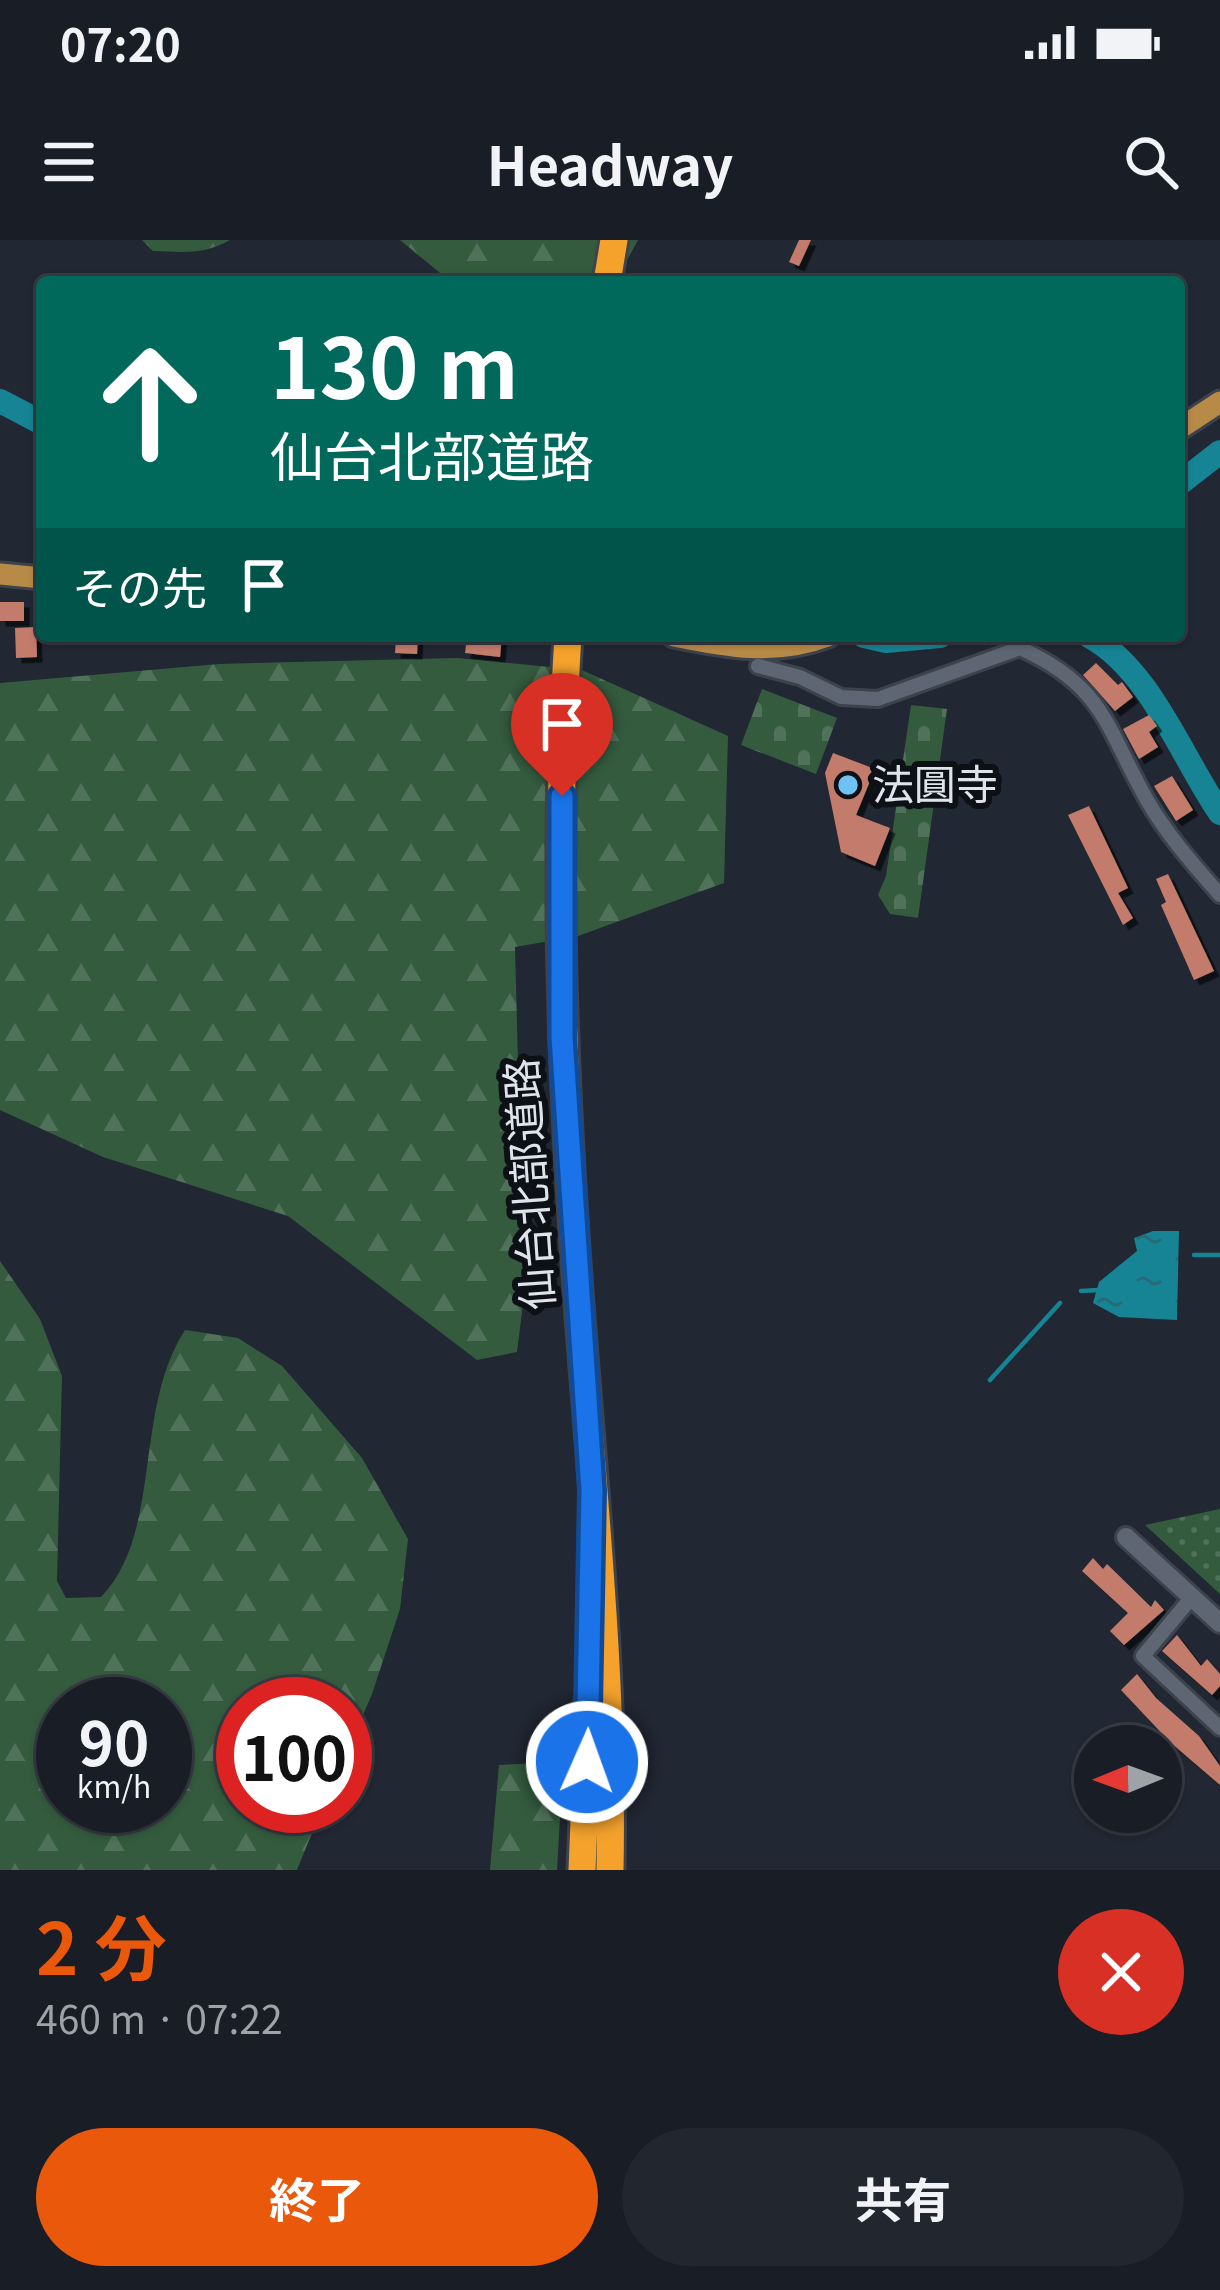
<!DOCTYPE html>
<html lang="ja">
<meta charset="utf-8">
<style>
:root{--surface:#191d26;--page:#22262e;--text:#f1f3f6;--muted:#9fa2a7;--line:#373b43;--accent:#ea580c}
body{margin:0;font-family:Georgia,"Noto Sans JP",serif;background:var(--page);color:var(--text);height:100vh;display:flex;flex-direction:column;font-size:45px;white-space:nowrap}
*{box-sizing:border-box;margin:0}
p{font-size:39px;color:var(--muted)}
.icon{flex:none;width:66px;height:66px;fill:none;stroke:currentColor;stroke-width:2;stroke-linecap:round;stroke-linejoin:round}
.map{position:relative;height:1630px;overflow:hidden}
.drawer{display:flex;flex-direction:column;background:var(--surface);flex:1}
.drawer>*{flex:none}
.top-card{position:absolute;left:36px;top:36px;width:1149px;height:366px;border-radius:12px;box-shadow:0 3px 9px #0004,0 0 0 3px var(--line);background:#00695c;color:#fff;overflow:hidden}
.needle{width:78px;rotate:269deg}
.tools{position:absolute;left:1074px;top:1485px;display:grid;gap:24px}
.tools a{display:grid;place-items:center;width:108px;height:108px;border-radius:50%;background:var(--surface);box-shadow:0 3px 9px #0004,0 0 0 3px var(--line);font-size:60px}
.speed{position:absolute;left:36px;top:1437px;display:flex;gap:24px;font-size:60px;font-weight:700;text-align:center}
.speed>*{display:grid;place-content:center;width:156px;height:156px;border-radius:50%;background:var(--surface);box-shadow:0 3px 9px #0004,0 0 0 3px var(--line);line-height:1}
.speed small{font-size:30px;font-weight:400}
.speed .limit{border:18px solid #d22;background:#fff;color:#111}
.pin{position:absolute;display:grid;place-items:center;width:102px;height:102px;color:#fff;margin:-123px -51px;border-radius:50% 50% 50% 0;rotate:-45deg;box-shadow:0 0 12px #0007}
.pin .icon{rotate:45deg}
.me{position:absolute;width:132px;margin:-66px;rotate:2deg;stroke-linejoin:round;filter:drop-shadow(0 0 9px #0008)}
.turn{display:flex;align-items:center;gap:42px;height:252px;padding:0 36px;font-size:54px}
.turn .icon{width:156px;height:156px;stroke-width:2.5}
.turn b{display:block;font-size:84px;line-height:102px}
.then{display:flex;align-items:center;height:114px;padding:0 36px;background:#0003;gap:24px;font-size:45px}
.round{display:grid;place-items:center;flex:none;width:126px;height:126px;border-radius:63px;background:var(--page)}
.summary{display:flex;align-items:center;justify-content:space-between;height:204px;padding:0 36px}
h1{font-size:72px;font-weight:700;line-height:90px;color:var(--accent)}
.primary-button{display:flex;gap:24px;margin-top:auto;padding:24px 36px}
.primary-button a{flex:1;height:138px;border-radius:72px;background:var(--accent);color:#fff;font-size:48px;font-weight:700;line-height:138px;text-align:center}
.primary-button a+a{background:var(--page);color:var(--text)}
.status{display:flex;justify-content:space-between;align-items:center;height:84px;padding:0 60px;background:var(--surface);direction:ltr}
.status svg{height:33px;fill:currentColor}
header{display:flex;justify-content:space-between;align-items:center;height:156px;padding:0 36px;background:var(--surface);font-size:54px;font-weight:700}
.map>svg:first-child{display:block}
.grass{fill:url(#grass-dots)}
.forest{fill:url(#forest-firs);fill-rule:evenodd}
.cemetery{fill:url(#cemetery-stones)}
.water{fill:url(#water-ripples)}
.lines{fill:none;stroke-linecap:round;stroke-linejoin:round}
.stream{stroke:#168494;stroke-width:4.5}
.river{stroke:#168494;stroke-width:24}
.building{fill:#c37c6c;filter:url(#shadow)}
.minor-casing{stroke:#3d434c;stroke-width:20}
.tertiary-casing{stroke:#3d434c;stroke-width:24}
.primary-casing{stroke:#3d434c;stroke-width:27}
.motorway-casing{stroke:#3d434c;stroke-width:33}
.minor{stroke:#5e6673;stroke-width:14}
.tertiary{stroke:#5e6673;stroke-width:18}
.primary{stroke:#b88a48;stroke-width:21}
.motorway{stroke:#f4a22c;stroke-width:27}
.route-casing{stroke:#114b97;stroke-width:30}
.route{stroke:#1a73e8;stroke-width:21}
.poi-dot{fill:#6ec2f3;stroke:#0d1015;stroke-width:4.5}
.labels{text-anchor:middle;stroke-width:12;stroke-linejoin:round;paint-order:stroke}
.poi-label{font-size:42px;fill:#dfe3eb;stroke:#0d1015;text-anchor:start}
.street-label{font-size:42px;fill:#dfe3eb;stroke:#0d1015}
</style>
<div class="status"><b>07:20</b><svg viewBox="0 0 49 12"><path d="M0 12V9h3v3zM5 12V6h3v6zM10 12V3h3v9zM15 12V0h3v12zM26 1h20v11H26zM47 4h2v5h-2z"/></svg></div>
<header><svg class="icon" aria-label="menu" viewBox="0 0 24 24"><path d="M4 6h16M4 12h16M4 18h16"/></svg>Headway<svg class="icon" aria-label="search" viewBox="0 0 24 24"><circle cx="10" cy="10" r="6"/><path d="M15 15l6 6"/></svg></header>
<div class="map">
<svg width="1220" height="1630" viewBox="0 0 1220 1630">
<defs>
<pattern id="grass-dots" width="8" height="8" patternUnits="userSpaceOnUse" patternTransform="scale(3)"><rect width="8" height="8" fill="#345b3e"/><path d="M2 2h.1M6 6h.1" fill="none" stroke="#51725a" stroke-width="1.8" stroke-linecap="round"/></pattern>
<pattern id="forest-firs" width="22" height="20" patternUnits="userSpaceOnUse" patternTransform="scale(3)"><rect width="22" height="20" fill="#345b3e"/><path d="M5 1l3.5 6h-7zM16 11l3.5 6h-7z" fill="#51725a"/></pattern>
<pattern id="cemetery-stones" width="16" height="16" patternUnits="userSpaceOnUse" patternTransform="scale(3)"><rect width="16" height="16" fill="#345b3e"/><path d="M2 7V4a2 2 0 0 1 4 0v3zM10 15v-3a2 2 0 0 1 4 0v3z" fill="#51725a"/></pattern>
<pattern id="water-ripples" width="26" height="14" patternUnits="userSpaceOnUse" patternTransform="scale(3)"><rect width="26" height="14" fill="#168494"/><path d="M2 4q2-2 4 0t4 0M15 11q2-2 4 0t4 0" fill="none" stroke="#286a75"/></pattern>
<filter id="shadow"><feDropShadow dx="5.5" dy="5.5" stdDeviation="0" flood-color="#0009"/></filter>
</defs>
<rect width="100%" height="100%" fill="#212733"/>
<!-- grass -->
<path class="grass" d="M1220,1269V1354L1145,1285Z"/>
<!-- forest -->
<g class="forest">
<path d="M142,0H230C204,15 182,12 153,11Z"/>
<path d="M400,0H638L615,42H451Z"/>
<path d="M457,418L582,430L728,496L724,643L578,696L515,707L524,1056L517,1112L477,1120L288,976L103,917L0,870V443L219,424Z"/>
<path d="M0,1021L40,1079L62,1136L57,1341L66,1358L101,1357C163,1293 133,1170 185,1090L238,1098L282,1126L362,1218L408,1299L400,1369L372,1454L345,1517V1464H243V1566H323L297,1630H0ZM63,1464H165V1566H63Z"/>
<path d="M539,1523L562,1544L557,1630H490L499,1525Z"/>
</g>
<!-- cemetery -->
<g class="cemetery">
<path d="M762,449L837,478L816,534L741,505Z"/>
<path d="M911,465L947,469L918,678L890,674L878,655L886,636Z"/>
</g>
<!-- water -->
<path class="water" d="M1153,991H1179L1177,1080L1119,1077L1093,1063L1099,1042L1137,1011L1134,998Z"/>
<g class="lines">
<!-- stream -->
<g class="stream">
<path d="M1194,1015H1220"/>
<path d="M1081,1051L1099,1050"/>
<path d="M990,1140L1060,1063"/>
</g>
<!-- river -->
<g class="river">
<path d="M0,161L42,183"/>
<path d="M1179,244L1220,212"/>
<path d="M864,396L886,401L940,396"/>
<path d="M1089,396C1150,429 1181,516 1220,573"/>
</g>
</g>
<!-- building -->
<g class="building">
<path d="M799,0H811L799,26L789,22Z"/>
<rect x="0" y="362" width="24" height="19"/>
<path d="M36,387L37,417L16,418L15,388Z"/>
<path d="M396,396H418L417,414L395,413Z"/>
<path d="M467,396H502L500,417L465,413Z"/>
<path d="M1096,423L1118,445L1122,442L1133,457L1115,471L1083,435Z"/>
<path d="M1149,475L1157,486L1149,492L1158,507L1139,519L1123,489Z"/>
<path d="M833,513L875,529L856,575L890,588L875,626L841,612L825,533Z"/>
<path d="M1172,536L1193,570L1176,581L1154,546Z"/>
<path d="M1089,566L1128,648L1118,653L1133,678L1123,685L1068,575Z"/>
<path d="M1168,634L1214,731L1194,740L1161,665L1166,662L1156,639Z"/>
<path d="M1093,1318L1103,1329L1107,1324L1151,1367L1155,1360L1164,1370L1124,1405L1110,1391L1128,1373L1082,1331Z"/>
<path d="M1177,1395L1201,1426L1207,1419L1220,1434V1446L1212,1455L1162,1411Z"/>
<path d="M1137,1434L1156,1458L1199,1496L1220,1526V1545L1170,1502L1121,1450Z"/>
</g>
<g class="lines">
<defs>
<g id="minor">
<path d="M758,426L800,437L841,457L878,459L1020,408C1105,447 1105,486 1147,560C1167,595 1194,625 1220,655"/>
<path d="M1192,1357L1143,1416L1220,1488"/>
</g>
<path id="tertiary" d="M1126,1297L1220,1383"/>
<g id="primary">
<path d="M1179,189L1220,162"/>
<path d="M0,334L42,338"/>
<path d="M674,396C728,407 775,416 828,396"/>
</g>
<g id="motorway">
<path d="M607,42L614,0"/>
<path d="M568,396C554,614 562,832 578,1050C592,1242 614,1437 610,1630"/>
<path d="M582,1630L589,1460"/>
</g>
</defs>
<!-- minor casing -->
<use href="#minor" class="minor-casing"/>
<!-- tertiary casing -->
<use href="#tertiary" class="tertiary-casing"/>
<!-- primary casing -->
<use href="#primary" class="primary-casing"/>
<!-- motorway casing -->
<use href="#motorway" class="motorway-casing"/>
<!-- minor -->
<use href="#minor" class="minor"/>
<!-- tertiary -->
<use href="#tertiary" class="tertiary"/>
<!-- primary -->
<use href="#primary" class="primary"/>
<!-- motorway -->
<use href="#motorway" class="motorway"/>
</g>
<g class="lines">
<defs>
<path id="route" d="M562,556V797L592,1250L587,1522"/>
</defs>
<!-- route casing -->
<use href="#route" class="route-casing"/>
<!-- route -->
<use href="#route" class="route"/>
</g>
<!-- markers -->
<circle class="poi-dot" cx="848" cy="545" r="12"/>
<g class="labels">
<!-- poi labels -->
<g class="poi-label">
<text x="872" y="560">法圓寺</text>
</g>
<!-- street labels -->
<g class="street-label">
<text transform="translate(530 944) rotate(-94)" y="15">仙台北部道路</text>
</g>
</g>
</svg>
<div class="tools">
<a><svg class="needle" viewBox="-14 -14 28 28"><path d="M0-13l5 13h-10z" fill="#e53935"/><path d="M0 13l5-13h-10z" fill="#9fa2a7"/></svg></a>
</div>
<div class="speed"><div>90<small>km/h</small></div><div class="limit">100</div></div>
<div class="pin" style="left:562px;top:556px;background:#d93025"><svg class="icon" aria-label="arrive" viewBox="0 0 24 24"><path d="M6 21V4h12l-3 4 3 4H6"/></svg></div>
<svg class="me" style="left:587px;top:1522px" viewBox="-20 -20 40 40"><circle r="17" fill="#1a73e8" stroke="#fff" stroke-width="3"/><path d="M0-11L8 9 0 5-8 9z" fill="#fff"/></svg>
<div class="top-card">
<div class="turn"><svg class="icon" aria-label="ahead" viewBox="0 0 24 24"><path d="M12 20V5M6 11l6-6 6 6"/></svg><div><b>130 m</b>仙台北部道路</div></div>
<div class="then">その先<svg class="icon" aria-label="arrive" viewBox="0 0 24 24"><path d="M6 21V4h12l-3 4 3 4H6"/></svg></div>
</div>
</div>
<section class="drawer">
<div class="summary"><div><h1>2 分</h1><p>460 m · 07:22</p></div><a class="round" style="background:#d93025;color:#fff"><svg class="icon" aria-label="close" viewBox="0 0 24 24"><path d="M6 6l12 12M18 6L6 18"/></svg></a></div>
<div class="primary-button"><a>終了</a><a>共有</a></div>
</section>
